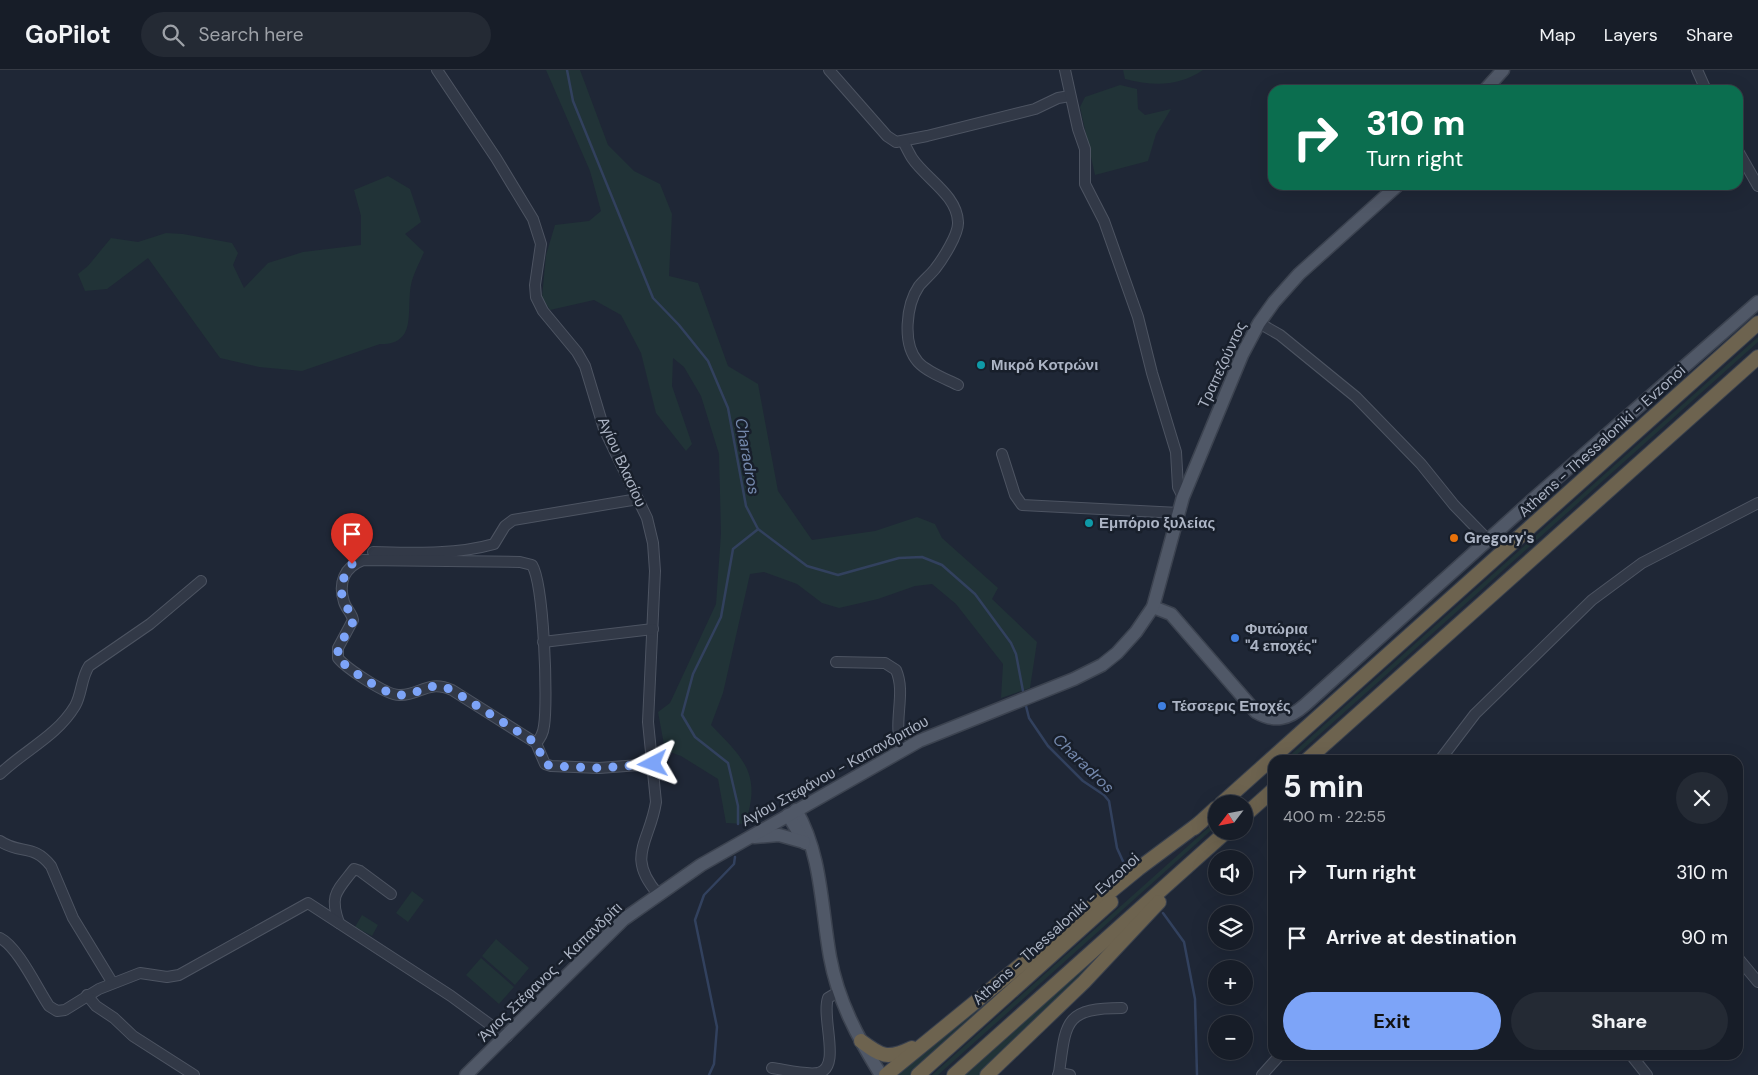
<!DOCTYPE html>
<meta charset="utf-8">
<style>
:root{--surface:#171d28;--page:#242a34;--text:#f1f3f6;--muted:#9ea2a8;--line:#363b45;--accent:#7da4f8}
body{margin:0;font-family:"DM Sans",sans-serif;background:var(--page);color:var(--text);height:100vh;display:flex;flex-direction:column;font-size:19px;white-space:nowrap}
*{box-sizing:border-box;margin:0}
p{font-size:16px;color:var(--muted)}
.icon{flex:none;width:28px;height:28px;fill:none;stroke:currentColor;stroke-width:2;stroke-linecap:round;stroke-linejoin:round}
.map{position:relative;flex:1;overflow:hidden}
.drawer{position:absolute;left:1268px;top:685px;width:475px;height:305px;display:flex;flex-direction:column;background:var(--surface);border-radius:15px;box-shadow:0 5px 20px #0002,0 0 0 1px var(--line)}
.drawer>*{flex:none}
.top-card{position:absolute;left:1268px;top:15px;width:475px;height:105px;border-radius:15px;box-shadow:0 5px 20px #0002,0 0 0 1px var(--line);background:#0b6e4f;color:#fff;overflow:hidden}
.needle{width:32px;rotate:238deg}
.tools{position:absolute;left:1208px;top:725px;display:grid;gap:10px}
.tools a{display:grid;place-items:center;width:45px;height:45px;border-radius:50%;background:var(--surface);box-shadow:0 5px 20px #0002,0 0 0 1px var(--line);font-size:25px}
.pin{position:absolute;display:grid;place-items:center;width:42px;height:42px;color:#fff;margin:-51px -21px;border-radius:50% 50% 50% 0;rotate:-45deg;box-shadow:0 0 5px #0007}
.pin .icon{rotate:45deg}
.me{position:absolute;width:55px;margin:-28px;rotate:266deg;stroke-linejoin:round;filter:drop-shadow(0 0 4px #0008)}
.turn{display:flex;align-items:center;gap:18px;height:105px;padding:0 15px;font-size:22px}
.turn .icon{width:65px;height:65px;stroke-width:2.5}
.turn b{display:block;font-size:35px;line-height:42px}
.round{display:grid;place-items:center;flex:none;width:52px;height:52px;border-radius:26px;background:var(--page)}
.summary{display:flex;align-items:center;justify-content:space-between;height:85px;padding:0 15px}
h1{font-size:30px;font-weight:700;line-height:38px}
.action{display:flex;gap:10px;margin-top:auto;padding:10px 15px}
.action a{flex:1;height:58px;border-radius:30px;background:var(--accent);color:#111;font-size:20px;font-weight:700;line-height:58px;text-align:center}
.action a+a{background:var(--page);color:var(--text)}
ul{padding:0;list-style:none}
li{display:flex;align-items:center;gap:15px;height:65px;padding:0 15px}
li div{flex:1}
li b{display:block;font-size:19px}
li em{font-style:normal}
header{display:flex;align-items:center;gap:30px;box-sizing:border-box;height:70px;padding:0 25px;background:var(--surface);border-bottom:1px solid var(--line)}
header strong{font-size:24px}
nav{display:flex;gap:28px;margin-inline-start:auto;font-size:18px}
.search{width:350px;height:45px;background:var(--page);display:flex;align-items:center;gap:12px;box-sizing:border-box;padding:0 18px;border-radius:28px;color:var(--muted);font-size:19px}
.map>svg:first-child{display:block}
.green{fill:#213337}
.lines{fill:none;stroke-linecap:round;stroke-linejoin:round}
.stream{stroke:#32415e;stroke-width:2.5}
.minor-casing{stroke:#4d5462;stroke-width:12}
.major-casing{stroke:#3c4350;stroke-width:15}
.highway-casing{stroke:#3a414e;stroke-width:16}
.minor{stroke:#323947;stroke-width:10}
.major{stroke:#505867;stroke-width:12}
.highway{stroke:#6d634f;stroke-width:14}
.route{stroke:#7da4f8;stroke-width:9;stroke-dasharray:0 16.2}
.culture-dot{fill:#0f9aa8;stroke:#181f2b;stroke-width:2}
.food-dot{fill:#e8710a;stroke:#181f2b;stroke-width:2}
.shop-dot{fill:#3f7fe0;stroke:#181f2b;stroke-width:2}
.labels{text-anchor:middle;stroke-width:5;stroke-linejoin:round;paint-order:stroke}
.poi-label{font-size:15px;font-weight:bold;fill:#acb4c4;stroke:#181f2b;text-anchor:start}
.street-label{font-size:15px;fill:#acb4c4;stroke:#181f2b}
.water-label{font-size:16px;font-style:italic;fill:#7488ac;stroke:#181f2b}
</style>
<header>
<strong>GoPilot</strong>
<div class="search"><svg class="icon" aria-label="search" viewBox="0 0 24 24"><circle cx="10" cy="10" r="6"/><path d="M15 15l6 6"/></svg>Search here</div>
<nav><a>Map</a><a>Layers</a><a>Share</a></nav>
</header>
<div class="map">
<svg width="1758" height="1005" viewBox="0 0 1758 1005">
<rect width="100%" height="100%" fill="#1f2736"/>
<!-- green -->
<g class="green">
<path d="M546,0H580L608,75L634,101L660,114L672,144L669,206L698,213L728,296L758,314L778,421L812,470L875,461L917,447L935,454L942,468L998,518L992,529L1037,572L1030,618L1001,628L1003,594L956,534L932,514L915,516L878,529L839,538L822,533L797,514L764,502L750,504L723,623L711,655C744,689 762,704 745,754L726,753L718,709L681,686L665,680L658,642L670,633L716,534L721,463L719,384L701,326L684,297L673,288L672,316L692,374L686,381L656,343L641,283L621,245L594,230L550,240L542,227L546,185L555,155L589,151L601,141L590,101Z"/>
<path d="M1123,0H1203C1178,17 1153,16 1125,9Z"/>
<path d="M1120,15L1137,19L1138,39L1145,45L1171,39L1156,64L1148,91L1095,105L1080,37L1085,27Z"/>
<path d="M388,106L410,119L421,152L405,164L424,182C420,192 413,204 411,215C406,240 418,275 380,274L302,301L259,297L220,288L148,188L107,219L85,221L78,204L88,196L111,168L138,172L166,163L183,164L232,173L238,183L233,195L244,218L268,193L303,182L361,175V146L354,120Z"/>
<path d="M1758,267V272L1291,690H1285Z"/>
<path d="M1216,751V756L938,1005H932Z"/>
<path d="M412,821L424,830L408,852L396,843Z"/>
<path d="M362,845L378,855L372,866L355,857Z"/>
<path d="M1136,853L1018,970L979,1005H964Z"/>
<path d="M496,869L529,898L515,915L482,886Z"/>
<path d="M1047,879L913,1005H897Z"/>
<path d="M481,888L514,917L499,934L466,905Z"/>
</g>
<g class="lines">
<!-- stream -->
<g class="stream">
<path d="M567,0L573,31L653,228L679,255L708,291L728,338L746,436L758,459L807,496L838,505L899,488L922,487L942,495L975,524L1011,573L1016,584L1023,621"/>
<path d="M1026,636L1029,648L1048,676L1083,711L1104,725L1109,731L1117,778L1126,798"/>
<path d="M738,754V736L728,693L695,667L682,645L693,604L721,547L733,479L757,460"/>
<path d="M1163,843L1184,872L1195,929L1197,1005"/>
<path d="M709,1005L714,994L717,957L695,850L704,825L734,794L735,787"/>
</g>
<defs>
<g id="minor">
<path d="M437,0L496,88L533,149L541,174L535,215L536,227L543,241L577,282L585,296L604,359L647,448L653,473L655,501L648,652L656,732C650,772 625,786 658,824"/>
<path d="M829,0L887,66L896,72L927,66L1035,39L1058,28L1070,26"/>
<path d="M1065,0L1078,59L1085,79V114L1104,151L1138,247L1152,303L1176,382L1178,417L1183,427"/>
<path d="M1697,0L1706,20"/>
<path d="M903,71C906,77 909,83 912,88C926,109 957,125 958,152C959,164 942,190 935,199C930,205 924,210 919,216C906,235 902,274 918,292C927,302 946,309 958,315"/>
<path d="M1738,81L1758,116"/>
<path d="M1259,253L1280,265L1356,327L1421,394L1454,435L1488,470"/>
<path d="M1002,384L1015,425L1022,435L1179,443"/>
<path d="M373,482C414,483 455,485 494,474L505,456L513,450L638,429"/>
<path d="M543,572L653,559"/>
<path d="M836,592L885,593L896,600C907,625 891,654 903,680"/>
<path d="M536,673C541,668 543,664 544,656C548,631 544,514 532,495L520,492L363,490C344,497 338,513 344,532C346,539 352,543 353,550L338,578V588C346,598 386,625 399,625C420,626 427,609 452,620L536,673L545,694L551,696L599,698L653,694"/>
<path d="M1440,690L1475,644L1592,530L1642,493L1758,433"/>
<path d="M0,704C25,680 57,666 75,636C82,624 81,608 89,596L150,554L201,511"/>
<path d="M0,771C20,785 33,773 51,796L73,848L112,912"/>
<path d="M339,853C329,825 337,821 354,799L360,801L391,824"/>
<path d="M0,868C18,877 37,918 49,936L57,941L65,940L99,919L140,903L167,907L179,905L308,833L451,926L507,967"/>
<path d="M1738,888L1758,912"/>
<path d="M87,925L96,936L114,948L133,966L194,1005"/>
<path d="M1631,985L1647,1005"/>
<path d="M772,998C786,1000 805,1005 818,1003C842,998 821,948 828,928L838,922"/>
<path d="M1059,1003C1066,952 1064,938 1122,938"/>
<path d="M1058,1005L1059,1003L1070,1005"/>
<path d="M1262,1005L1280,985"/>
</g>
<g id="major">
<path d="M1485,20L1503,0"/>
<path d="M1153,537L1171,544L1256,642C1275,653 1289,649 1305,635L1540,423L1758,232"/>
<path d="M796,740C822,785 821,837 830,887C838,931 858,968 881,1005"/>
<path d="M788,745L805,773"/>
<path d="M754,767L779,765L804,772"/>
<path d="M466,1005L624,849L701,795L919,671L1074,609L1102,595L1117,583L1136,562L1153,537L1183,427L1242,285L1259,253L1274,232L1299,204L1398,115"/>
</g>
<g id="highway">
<path d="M1307,690L1758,287"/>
<path d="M1221,734L1758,253"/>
<path d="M1244,746L1272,721"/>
<path d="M1194,758L1216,738"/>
<path d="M861,971C881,986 887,990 912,978"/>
<path d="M886,1005L1138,799L1201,752"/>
<path d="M918,1005L1111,832"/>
<path d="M954,1005L1227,761"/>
<path d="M987,1005L1084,912L1159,832"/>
</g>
</defs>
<!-- minor casing -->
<use href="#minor" class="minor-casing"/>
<!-- major casing -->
<use href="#major" class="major-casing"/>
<!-- highway casing -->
<use href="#highway" class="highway-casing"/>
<!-- minor -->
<use href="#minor" class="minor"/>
<!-- major -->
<use href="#major" class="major"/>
<!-- highway -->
<use href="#highway" class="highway"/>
</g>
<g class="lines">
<!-- route -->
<path class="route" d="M352,494C343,505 337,521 346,536C349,541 352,544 354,550L338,578V588C346,598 386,625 399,625C420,626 427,609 452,620L536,673L545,694L551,696L599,698L653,694"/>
</g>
<!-- markers -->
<g class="culture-dot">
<circle cx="981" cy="295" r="5"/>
<circle cx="1089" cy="453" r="5"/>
</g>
<circle class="food-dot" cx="1454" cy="468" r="5"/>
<g class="shop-dot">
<circle cx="1235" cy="568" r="5"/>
<circle cx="1162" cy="636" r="5"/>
</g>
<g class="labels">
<!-- poi labels -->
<g class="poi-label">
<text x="991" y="300">Μικρό Κοτρώνι</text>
<text x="1099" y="458">Εμπόριο ξυλείας</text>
<text x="1464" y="473">Gregory's</text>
<text x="1245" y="564">Φυτώρια<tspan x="1245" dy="17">"4 εποχές"</tspan></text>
<text x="1172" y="641">Τέσσερις Εποχές</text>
</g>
<!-- street labels -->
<g class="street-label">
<text transform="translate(1222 295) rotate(-65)" y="5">Τραπεζούντος</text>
<text transform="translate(1602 371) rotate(-42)" y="5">Athens - Thessaloniki - Evzonoi</text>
<text transform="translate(622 392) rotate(66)" y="5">Αγίου Βλασίου</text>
<text transform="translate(835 701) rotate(-29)" y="5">Αγίου Στεφάνου - Καπανδριτίου</text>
<text transform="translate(1056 859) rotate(-42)" y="5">Athens - Thessaloniki - Evzonoi</text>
<text transform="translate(550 902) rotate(-44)" y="5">Άγιος Στέφανος - Καπανδρίτι</text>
</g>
<!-- water labels -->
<g class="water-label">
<text transform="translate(748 386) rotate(80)" y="6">Charadros</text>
<text transform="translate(1084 693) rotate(44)" y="6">Charadros</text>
</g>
</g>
</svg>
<div class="tools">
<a><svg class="needle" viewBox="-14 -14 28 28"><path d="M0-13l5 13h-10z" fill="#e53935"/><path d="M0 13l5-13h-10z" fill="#9ea2a8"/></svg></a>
<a><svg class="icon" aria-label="sound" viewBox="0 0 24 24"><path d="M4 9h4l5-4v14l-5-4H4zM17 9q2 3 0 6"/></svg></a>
<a><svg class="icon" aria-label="layers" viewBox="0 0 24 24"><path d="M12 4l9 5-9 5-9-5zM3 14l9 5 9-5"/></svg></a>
<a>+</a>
<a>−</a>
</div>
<div class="pin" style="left:352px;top:494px;background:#d93025"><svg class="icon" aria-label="arrive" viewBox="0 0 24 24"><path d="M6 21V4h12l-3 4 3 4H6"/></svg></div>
<svg class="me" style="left:653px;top:694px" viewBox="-20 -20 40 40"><path d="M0-17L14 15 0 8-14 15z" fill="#7da4f8" stroke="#fff" stroke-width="4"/></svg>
<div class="top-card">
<div class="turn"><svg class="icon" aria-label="right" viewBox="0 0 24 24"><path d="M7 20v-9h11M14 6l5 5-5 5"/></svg><div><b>310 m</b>Turn right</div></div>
</div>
<section class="drawer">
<div class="summary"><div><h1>5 min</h1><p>400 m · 22:55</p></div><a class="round"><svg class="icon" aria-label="close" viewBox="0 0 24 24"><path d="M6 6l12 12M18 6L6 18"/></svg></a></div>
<ul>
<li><svg class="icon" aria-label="right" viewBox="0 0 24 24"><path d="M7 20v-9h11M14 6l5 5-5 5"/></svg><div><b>Turn right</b></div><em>310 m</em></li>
<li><svg class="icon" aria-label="arrive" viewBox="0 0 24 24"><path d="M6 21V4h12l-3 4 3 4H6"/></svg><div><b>Arrive at destination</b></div><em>90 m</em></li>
</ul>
<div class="action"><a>Exit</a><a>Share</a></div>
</section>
</div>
